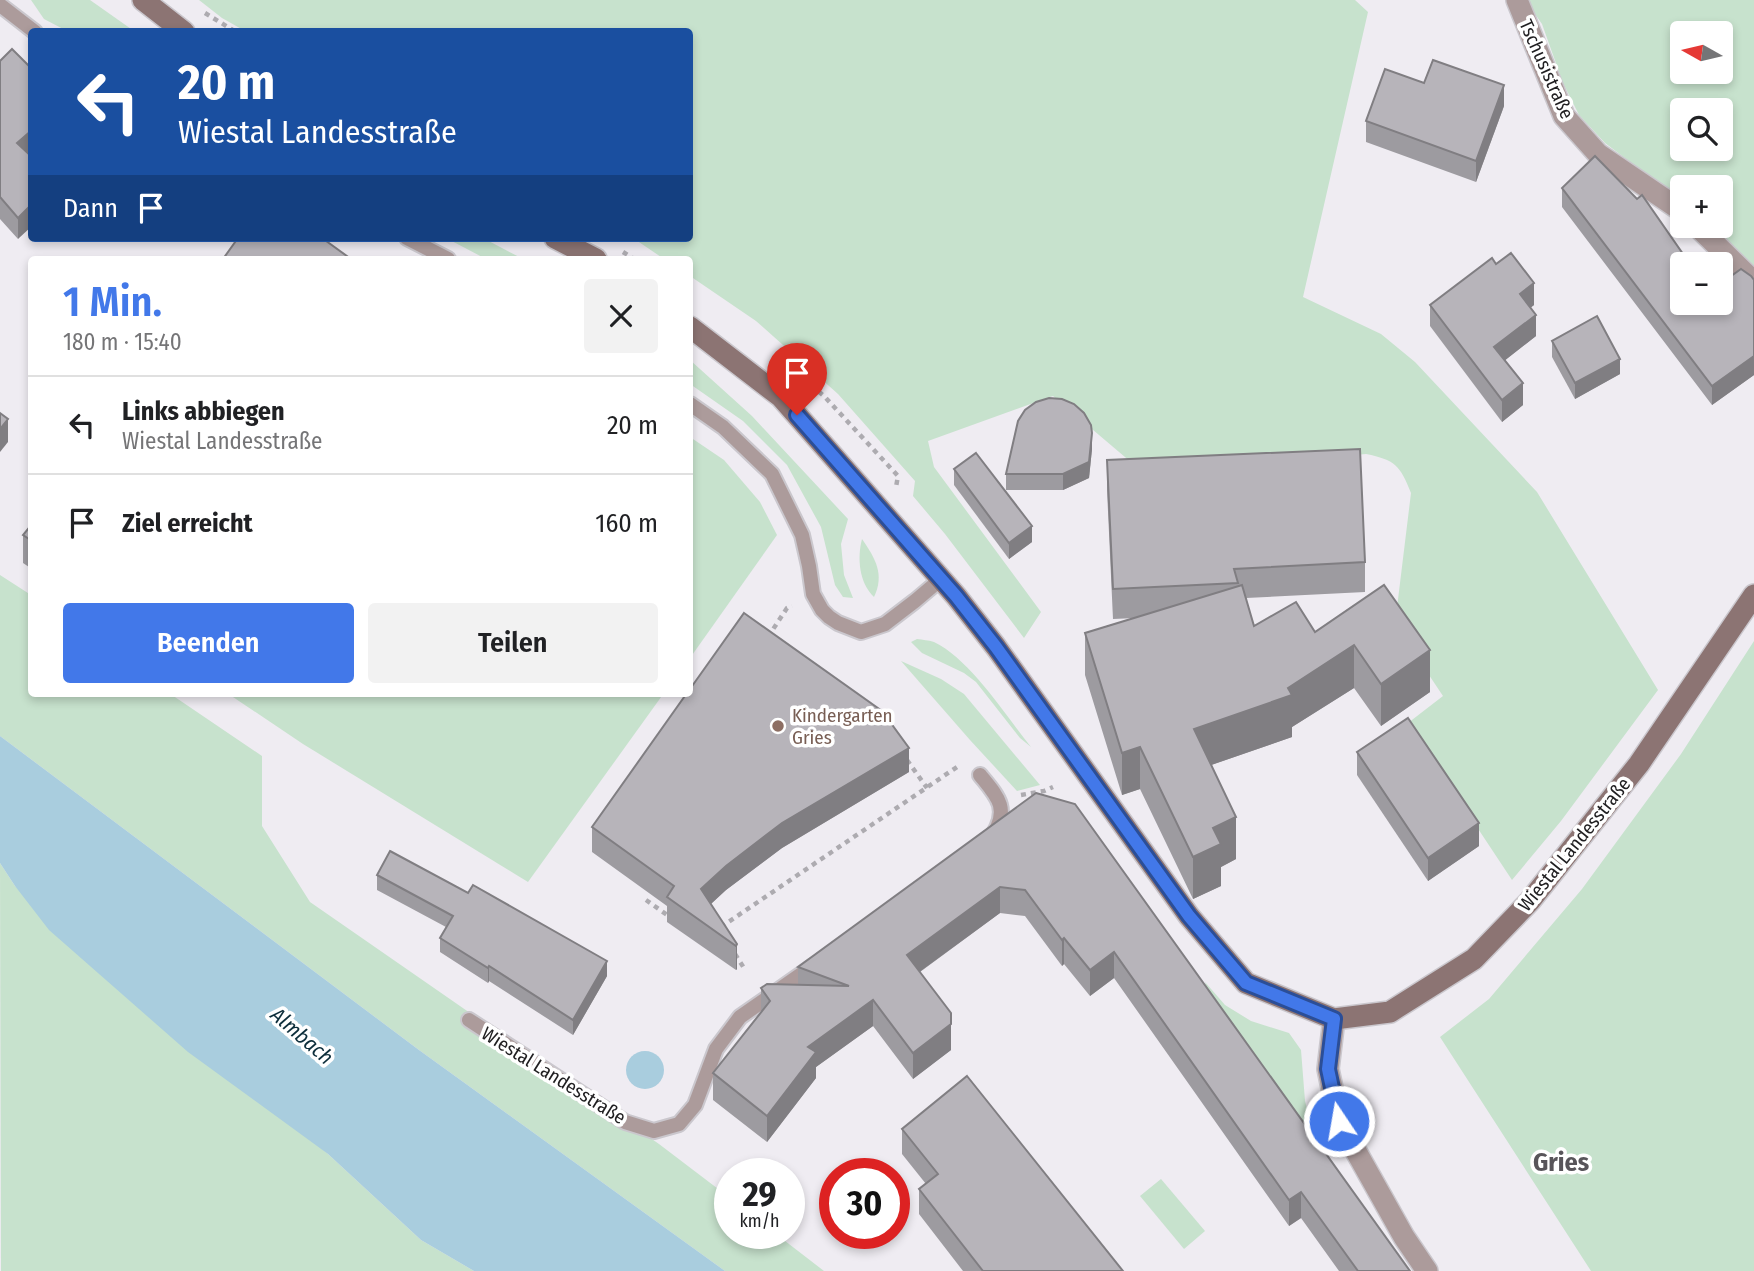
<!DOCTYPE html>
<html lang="de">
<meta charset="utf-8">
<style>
:root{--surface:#fff;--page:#f2f2f2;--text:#202124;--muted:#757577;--line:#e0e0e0;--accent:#4278e9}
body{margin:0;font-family:"Fira Sans Condensed",sans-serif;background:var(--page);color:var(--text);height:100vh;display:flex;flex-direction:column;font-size:26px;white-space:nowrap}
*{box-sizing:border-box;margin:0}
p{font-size:23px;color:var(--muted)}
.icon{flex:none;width:38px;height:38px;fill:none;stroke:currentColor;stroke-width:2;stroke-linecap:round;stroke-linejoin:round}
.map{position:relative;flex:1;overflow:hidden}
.drawer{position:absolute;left:28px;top:256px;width:665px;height:441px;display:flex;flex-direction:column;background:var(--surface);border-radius:7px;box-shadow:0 4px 10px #0003}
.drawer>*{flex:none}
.hud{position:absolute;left:28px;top:28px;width:665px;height:214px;border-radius:7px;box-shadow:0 4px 10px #0003;background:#1a4fa0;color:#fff;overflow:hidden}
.needle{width:46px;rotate:278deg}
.tools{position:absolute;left:1670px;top:21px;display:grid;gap:14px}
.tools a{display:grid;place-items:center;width:63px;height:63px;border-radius:7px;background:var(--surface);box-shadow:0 4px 10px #0003;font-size:35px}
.speed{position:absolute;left:714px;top:1158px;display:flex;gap:14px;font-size:35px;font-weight:700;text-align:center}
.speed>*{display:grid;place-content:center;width:91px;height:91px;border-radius:50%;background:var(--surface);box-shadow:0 4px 10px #0003;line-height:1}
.speed small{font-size:18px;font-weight:400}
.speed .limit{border:10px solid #d22;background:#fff;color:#111}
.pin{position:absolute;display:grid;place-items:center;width:60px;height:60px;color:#fff;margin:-72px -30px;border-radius:50% 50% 50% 0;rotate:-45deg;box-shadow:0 0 7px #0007}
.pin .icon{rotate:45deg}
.me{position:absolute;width:77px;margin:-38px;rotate:348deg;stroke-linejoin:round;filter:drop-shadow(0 0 5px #0008)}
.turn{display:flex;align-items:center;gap:24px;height:147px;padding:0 35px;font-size:32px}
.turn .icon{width:91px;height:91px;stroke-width:2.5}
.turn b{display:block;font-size:49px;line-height:60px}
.then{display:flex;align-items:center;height:66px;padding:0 35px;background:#0003;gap:14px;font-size:26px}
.round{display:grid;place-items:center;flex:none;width:74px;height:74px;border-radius:7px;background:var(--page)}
.headline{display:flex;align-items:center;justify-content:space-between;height:119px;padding:0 35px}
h1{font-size:42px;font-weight:600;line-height:52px;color:var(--accent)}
.action{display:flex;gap:14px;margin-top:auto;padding:14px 35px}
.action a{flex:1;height:80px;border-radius:7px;background:var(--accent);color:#fff;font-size:28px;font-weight:600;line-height:80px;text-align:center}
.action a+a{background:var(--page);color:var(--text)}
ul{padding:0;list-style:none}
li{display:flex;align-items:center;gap:21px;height:98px;padding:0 35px;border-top:2px solid var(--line)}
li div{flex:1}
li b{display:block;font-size:26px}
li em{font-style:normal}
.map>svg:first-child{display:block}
.green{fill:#c7e2cd;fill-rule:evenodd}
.water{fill:#a9cdde}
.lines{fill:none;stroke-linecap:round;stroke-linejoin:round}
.lane-casing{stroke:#cac7cd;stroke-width:18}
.street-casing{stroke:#cac7cd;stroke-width:24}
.secondary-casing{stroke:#cac7cd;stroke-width:24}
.path{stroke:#adabb0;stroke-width:4.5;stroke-dasharray:5 5;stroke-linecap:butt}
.lane{stroke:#ac9b9b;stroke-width:14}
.street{stroke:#ac9b9b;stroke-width:21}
.secondary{stroke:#8c7473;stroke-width:21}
.wall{fill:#9d9ba0}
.shaded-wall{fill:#807e82}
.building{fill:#b7b4ba;stroke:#807e82;stroke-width:2}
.route-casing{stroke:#2b4e97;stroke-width:18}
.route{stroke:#4278e9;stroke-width:12}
.education-dot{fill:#8d6e63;stroke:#fff;stroke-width:2.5}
.labels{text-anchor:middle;stroke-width:7;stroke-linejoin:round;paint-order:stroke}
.street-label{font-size:19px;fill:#212022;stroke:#fff}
.education-label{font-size:19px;fill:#785e54;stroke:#fff;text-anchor:start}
.water-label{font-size:21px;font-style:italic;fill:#0d2e3b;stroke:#fff}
.district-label{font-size:26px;font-weight:bold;fill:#58555a;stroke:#fff}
</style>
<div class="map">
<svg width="1754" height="1271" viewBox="0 0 1754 1271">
<rect width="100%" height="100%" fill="#efecf2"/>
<!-- green -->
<g class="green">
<path d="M31,0H90L134,31H67L44,19Z"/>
<path d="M199,0H1355L1368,12L1303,297L1381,334L1415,362L1537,492L1658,690L1561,821L1512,880L1408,723L1443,696L1395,624L1411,493C1400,465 1395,460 1366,454L1145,474L1053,396L928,441L934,467L1041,612L1024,638L945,534L913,496L915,481L838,394L756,321L690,276V259H664L633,238H690V32L245,31L222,18Z"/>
<path d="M1525,0H1754V266L1710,226H1720V187H1682V201L1605,143L1579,115L1563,83L1542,24ZM1682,33H1720V72H1682ZM1682,110H1720V149H1682Z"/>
<path d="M446,238H483L523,259H486Z"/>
<path d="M690,360L752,416L848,519L841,544L844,575L853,598L843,597L835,585L821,527L787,465L743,421L690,384Z"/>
<path d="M690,437L724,460L760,502L777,535L690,658Z"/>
<path d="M862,539C875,558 885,574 874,597C859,583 857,558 862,539Z"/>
<path d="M0,575L31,595L32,693H169L262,756V826L310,902L659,1144L730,1198V1234H776L824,1271H725L419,1050L0,736Z"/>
<path d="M917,639C923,640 928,640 934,642C970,659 1006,716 1031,747L1020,738L976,682L964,673L922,653L911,642Z"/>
<path d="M1754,641V1271H1591L1440,1037L1489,999L1582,889L1681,754Z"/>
<path d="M901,661L941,679L964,694L1040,785L1017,791L970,740Z"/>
<path d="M227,693H664L528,882L303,744Z"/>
<path d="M0,863L15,886L328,1154L421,1240L474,1271H1Z"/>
<path d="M1205,982L1225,1005L1251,1021L1289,1033L1301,1050L1305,1101L1314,1136L1409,1271L1209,996Z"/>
<path d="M1161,1179L1205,1231L1184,1249L1140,1196Z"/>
</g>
<!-- water -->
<g class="water">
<path d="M0,736L419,1050L725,1271H474L421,1240L328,1154L188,1052L49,930L15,886L0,863Z"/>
<circle cx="645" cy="1070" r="19"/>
</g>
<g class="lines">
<defs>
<g id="lane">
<path d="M0,5L35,32"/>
<path d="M407,238L448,259"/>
<path d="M690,404L723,427L772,474L802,535L809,566L813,594L822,610L829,617L838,623L861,632L885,624L915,601L941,579"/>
<path d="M980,775C997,796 1010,808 993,835"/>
<path d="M469,1020L625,1122L654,1131L679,1124L695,1105L716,1049L740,1017L813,966"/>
</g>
<g id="street">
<path d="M1517,0L1564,116L1598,154L1682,211"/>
<path d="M1697,226L1754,282"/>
<path d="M1334,1019L1328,1069L1339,1121L1404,1237L1427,1271"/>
</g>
<g id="secondary">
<path d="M143,0L184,32"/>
<path d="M555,238L596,259"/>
<path d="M690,327L781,397L956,596L996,647L1189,916L1246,983L1334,1019L1390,1012L1474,959L1530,901L1639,764L1754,595"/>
</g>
</defs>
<!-- lane casing -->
<use href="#lane" class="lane-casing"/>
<!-- street casing -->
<use href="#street" class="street-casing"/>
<!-- secondary casing -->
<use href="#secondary" class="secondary-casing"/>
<!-- path -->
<g class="path">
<path d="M205,13L236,32"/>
<path d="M623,252L634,259"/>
<path d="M811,385L824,396L898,476L896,487"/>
<path d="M768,637L787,608L792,606"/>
<path d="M907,760L927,788"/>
<path d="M1021,795L1044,791L1053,787"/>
<path d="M646,900L670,917"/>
<path d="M721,927L957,767"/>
<path d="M735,954L744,968"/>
</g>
<!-- lane -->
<use href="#lane" class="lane"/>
<!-- street -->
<use href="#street" class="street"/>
<!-- secondary -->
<use href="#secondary" class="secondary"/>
</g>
<!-- wall -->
<g class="wall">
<path d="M0,61L32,69V152L29,154L18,239L0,219Z"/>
<path d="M1504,106L1476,182L1366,142V121Z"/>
<path d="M1562,188L1682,303L1754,280V375L1712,405L1562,207Z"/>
<path d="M1496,264L1534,305L1530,308L1536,336L1505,360L1523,405L1502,422L1430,326V305Z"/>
<path d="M1552,341L1620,374L1575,399L1552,357Z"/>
<path d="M1092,449L1089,478L1063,490H1006V474Z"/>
<path d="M1107,460L1365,562V592L1246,598L1254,626L1315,632L1384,585L1430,692L1381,726L1354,688L1292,727V737L1211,765L1236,859L1221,867V886L1193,899L1140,789L1122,795L1085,675V633L1136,618L1113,619L1107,490Z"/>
<path d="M954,469L1032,542L1009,559L954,485Z"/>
<path d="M32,524V569L23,563V535Z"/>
<path d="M1357,752L1479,846L1428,881L1357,775Z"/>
<path d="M909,772L782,848L726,890L711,904L737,944V969L736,970L667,922V906L592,852V827Z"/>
<path d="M1036,793L1410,1271H1339L1301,1218L1289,1226L1114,978L1090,996L1064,964L1062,966L1025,916L1000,913L920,972L951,1050L913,1079L873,1026L816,1067V1078L767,1142L713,1100V1073L761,1012V988L798,985V967Z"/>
<path d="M377,875L607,976L573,1035L489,981L488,983L440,952V938L446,927L377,890Z"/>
<path d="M902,1129L1123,1271H963L919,1214V1189L926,1184L902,1154Z"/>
</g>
<!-- shaded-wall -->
<g class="shaded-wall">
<path d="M1504,85V106L1476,182V161Z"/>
<path d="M32,130V152L17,165V143Z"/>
<path d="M32,204V226L18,239V218Z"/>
<path d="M1534,283V305L1520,316V294Z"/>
<path d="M1536,315V336L1494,369V347Z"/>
<path d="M1754,356V375L1712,405V386Z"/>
<path d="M1620,359V374L1575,399V383Z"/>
<path d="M1523,383V405L1502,422V400Z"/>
<path d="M8,419V442L0,452V429Z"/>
<path d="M1092,433V449L1089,478L1063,490V474Z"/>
<path d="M1032,526V542L1009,559V543Z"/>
<path d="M1354,645V688L1292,727V737L1194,771V729L1288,688Z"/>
<path d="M1430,650V692L1381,726V684Z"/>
<path d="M1140,747V789L1122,795V753Z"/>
<path d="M909,748V772L782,848L726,890L701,913V889L726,866L782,823Z"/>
<path d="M1236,817V859L1221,867V886L1193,899V857L1213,828Z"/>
<path d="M1479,823V846L1428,881V858Z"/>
<path d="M1000,887V913L907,981V955Z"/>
<path d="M1064,938V964L1062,966V940Z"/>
<path d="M737,944V969L736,970V946Z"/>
<path d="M1114,952V978L1090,996V970Z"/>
<path d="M607,961V976L573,1035V1020Z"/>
<path d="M489,966V981L488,983V968Z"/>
<path d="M873,1000V1026L816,1067V1078L767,1142V1116L808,1047Z"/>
<path d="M951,1024V1050L913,1079V1053Z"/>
<path d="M1301,1192V1218L1289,1226V1200Z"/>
</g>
<!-- building -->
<g class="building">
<path d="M12,49L32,69V130L17,143L32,157V204L18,218L0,197V61Z"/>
<path d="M1433,60L1504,85L1476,161L1366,121L1385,69L1424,83Z"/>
<path d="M1595,156L1637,199L1642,195L1690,264H1682V303H1720V284L1741,269L1751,276L1754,280V356L1712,386L1562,188Z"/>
<path d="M238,238H322L351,259H223Z"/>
<path d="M1511,253L1534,283L1520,294L1536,315L1494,347L1523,383L1502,400L1430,305L1492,258L1496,264Z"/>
<path d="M1597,316L1620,359L1575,383L1552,341Z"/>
<path d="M1049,398L1062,399L1074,404L1084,413L1091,425L1092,433L1089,462L1063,474H1006L1018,421L1025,410L1036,402Z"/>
<path d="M0,413L8,419L0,429Z"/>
<path d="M1360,449L1365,562L1234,569L1238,583L1113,589L1107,460Z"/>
<path d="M976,453L1032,526L1009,543L954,469Z"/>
<path d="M32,524V541L23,535Z"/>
<path d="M1242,585L1254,626L1296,602L1315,632L1384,585L1430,650L1381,684L1354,645L1288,688L1292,695L1194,729L1236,817L1213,828L1221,844L1193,857L1140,747L1122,753L1085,633Z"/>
<path d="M744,613L882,711L909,748L782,823L726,866L701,889L737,944L736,946L667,897L674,886L592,827L687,693H690V689Z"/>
<path d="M1408,718L1479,823L1428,858L1357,752Z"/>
<path d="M1036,793L1075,804L1410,1271H1358L1301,1192L1289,1200L1114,952L1090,970L1064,938L1062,940L1025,890L1000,887L907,955L951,1013V1024L913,1053L873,1000L808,1047L816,1052L767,1116L713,1073L770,1001L761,988L767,984L849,986L798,967Z"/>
<path d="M390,851L468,893L473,885L607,961L573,1020L489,966L488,968L440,938L453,916L377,875Z"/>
<path d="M967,1076L1123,1271H983L919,1189L938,1174L902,1129Z"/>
</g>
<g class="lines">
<defs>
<path id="route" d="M797,415L956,596L996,647L1189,916L1246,983L1334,1019L1328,1069L1339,1121"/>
</defs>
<!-- route casing -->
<use href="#route" class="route-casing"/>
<!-- route -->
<use href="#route" class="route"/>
</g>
<!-- markers -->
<circle class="education-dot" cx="778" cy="726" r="7"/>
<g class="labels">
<!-- street labels -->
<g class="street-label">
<text transform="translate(1547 69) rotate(66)" y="7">Tschusistraße</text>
<text transform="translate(1574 844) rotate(-51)" y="7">Wiestal Landesstraße</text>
<text transform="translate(554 1075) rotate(32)" y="7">Wiestal Landesstraße</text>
</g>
<!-- education labels -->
<g class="education-label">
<text x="792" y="722">Kindergarten<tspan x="792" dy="22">Gries</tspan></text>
</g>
<!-- water labels -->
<g class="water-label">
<text transform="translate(302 1036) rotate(41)" y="7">Almbach</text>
</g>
<!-- district labels -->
<g class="district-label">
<text x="1561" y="1171">Gries</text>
</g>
</g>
</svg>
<div class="tools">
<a><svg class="needle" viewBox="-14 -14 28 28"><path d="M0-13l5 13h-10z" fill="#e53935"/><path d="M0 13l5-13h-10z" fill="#757577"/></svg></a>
<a><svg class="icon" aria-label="search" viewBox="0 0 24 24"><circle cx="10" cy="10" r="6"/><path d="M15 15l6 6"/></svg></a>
<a>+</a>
<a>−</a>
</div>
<div class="speed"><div>29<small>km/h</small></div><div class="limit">30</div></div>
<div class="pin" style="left:797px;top:415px;background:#d93025"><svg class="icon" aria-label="arrive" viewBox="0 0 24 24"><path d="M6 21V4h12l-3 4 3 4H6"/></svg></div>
<svg class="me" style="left:1339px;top:1121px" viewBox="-20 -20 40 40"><circle r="17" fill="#4278e9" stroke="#fff" stroke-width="3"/><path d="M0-11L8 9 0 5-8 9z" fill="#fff"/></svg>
<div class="hud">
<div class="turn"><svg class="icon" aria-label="left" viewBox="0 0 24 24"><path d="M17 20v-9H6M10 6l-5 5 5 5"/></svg><div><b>20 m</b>Wiestal Landesstraße</div></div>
<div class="then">Dann<svg class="icon" aria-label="arrive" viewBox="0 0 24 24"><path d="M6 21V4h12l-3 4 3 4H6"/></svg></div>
</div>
<section class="drawer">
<div class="headline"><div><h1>1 Min.</h1><p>180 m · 15:40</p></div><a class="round"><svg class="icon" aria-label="close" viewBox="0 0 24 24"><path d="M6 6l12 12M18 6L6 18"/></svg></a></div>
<ul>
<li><svg class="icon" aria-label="left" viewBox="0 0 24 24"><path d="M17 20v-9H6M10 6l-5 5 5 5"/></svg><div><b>Links abbiegen</b><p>Wiestal Landesstraße</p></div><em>20 m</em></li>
<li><svg class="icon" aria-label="arrive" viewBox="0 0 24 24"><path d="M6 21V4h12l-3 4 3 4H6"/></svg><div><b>Ziel erreicht</b></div><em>160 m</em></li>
</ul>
<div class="action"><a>Beenden</a><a>Teilen</a></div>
</section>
</div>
